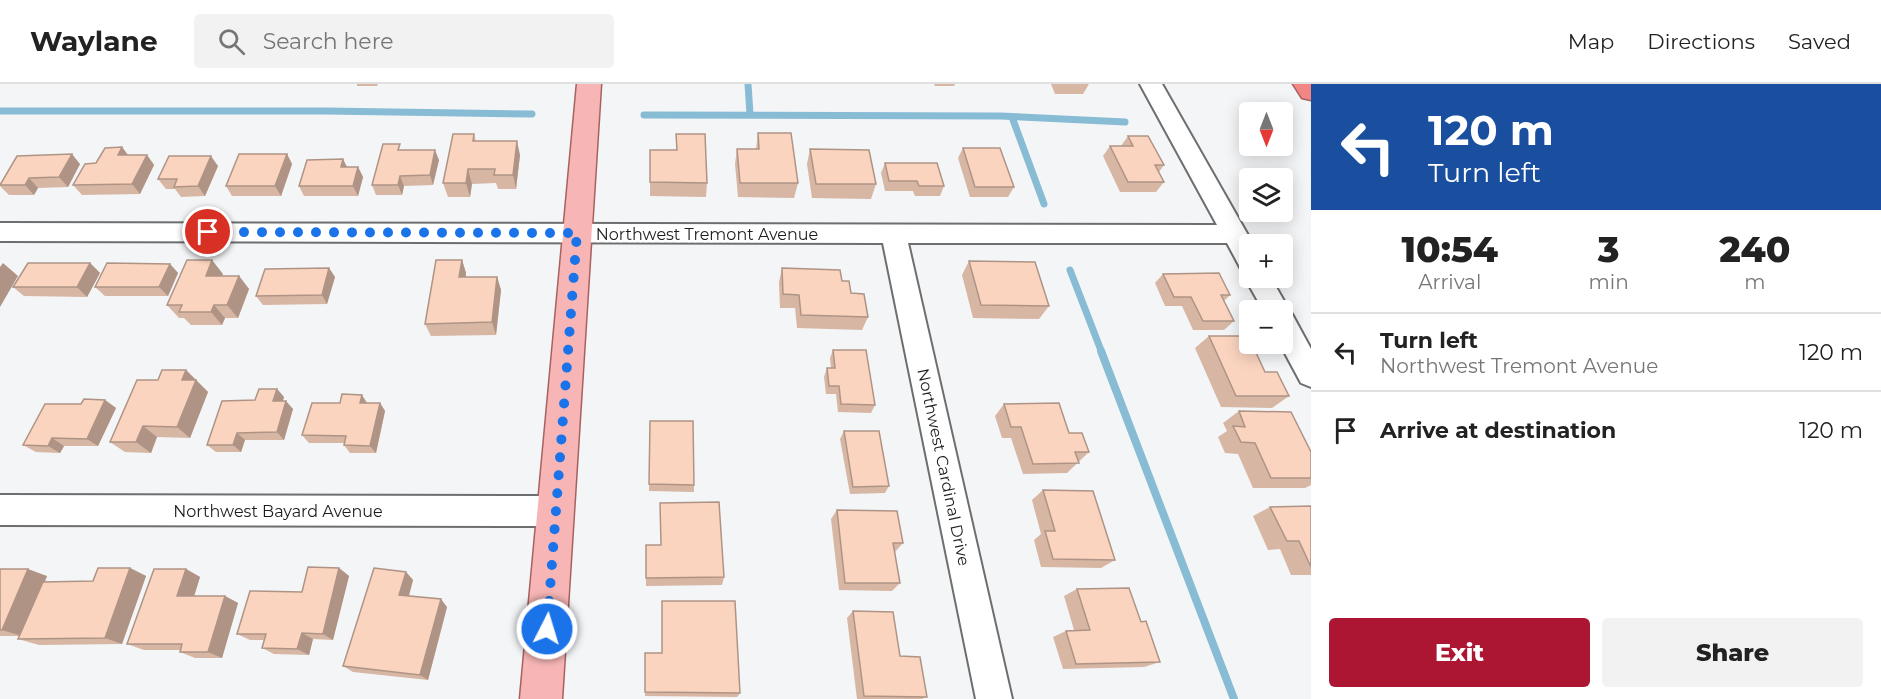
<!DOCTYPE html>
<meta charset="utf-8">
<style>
:root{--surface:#fff;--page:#f2f2f2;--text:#222;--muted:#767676;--line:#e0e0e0;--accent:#ac1632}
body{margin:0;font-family:Montserrat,sans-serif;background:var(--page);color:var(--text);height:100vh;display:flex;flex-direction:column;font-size:22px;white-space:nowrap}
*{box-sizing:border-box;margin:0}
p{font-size:20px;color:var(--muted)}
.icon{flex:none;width:33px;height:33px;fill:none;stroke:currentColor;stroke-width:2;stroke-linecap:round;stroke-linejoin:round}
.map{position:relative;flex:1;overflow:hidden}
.drawer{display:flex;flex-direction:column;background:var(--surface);width:570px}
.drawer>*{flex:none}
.banner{background:#1a4fa0;color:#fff;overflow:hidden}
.needle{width:39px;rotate:180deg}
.tools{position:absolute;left:1239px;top:18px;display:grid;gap:12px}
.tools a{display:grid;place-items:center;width:54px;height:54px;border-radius:6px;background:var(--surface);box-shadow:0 3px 15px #0003;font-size:30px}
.pin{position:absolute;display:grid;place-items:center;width:51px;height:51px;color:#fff;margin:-26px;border:3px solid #fff;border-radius:50%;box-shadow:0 2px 6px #0007}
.me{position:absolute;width:66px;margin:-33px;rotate:5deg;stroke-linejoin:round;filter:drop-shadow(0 0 4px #0008)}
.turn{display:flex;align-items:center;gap:21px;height:126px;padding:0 18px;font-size:27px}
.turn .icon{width:78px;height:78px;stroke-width:2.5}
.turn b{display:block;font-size:42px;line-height:51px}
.eta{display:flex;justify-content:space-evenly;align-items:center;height:102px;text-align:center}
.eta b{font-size:36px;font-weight:800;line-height:42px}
.primary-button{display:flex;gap:12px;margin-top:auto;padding:12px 18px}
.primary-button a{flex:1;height:69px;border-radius:6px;background:var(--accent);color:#fff;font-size:24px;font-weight:800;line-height:69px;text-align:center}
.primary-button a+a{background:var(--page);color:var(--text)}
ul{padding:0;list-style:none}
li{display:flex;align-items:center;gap:18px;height:78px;padding:0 18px;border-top:2px solid var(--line)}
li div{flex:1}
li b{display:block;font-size:22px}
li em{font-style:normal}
header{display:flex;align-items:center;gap:36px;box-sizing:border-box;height:84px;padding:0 30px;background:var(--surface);border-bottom:2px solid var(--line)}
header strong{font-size:28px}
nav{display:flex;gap:33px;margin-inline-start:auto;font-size:21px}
.search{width:420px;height:54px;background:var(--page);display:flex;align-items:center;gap:15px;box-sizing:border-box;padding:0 21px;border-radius:6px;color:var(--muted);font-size:22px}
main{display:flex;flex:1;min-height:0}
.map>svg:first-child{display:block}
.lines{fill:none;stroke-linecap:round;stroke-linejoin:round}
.stream-far1{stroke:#88bbd4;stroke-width:7}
.stream{stroke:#88bbd4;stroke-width:8}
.minor-casing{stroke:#6d6e6f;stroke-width:4}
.major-casing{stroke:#a76160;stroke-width:3}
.highway-casing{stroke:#a76160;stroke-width:3}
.minor{fill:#fff;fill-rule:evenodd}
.major{fill:#f7b6b5;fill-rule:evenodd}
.highway{fill:#f18684;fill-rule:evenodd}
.wall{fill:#d7b6a4}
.shaded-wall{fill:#af9486}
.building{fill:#fad4bf;stroke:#af9486;stroke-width:1.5}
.route{stroke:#1a73e8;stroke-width:10;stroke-dasharray:0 18}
.labels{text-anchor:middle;stroke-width:4.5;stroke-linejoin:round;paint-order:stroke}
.street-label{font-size:16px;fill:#1d1d1e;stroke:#fff}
</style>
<header>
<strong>Waylane</strong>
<div class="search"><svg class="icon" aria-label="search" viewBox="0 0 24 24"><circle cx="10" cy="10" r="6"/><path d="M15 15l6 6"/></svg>Search here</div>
<nav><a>Map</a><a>Directions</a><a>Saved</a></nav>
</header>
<main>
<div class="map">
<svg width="1311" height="615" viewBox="0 0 1311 615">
<rect width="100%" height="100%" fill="#f4f5f7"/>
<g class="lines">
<!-- stream-far1 -->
<g class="stream-far1">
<path d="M748,0L750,30"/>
<path d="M0,27H326L532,30"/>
<path d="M644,31L1000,32L1125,38"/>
<path d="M1012,33L1044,120"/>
<path d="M1070,186L1102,269"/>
</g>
<!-- stream -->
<path class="stream" d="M1101,267L1234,615"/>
<defs>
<g id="minor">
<path d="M1140,0H1162L1253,160H1250V194H1271L1289,226L1288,229L1292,230L1311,265V303L1301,299L1280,260H1282V226H1263L1245,194L1249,187L1241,185L1227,159H908L1012,615H976L883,159L0,157V139L1217,141Z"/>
<path d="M0,411L557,412L568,417L573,427L568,437L557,442L0,441Z"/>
</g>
<path id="major" d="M577,0H601L562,615H520Z"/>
<path id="highway" d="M1293,0H1311V16L1302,14Z"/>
</defs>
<!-- minor casing -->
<use href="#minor" class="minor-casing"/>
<!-- major casing -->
<use href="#major" class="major-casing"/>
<!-- highway casing -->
<use href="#highway" class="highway-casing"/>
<!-- minor -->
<use href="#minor" class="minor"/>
<!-- major -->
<use href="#major" class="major"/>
<!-- highway -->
<use href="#highway" class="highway"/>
</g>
<!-- wall -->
<g class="wall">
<path d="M357,0H378L377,2H357Z"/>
<path d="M934,0H955L954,2H935Z"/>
<path d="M1051,0H1089L1083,10H1055Z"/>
<path d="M758,49L798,99L794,114L738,113L735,80L737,65H756Z"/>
<path d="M474,50L476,57L520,71L516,105H498L496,99L472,100L470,113H448L443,99Z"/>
<path d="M676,50L707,99L706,113L650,112V66H676Z"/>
<path d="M1128,52L1164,81L1159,88L1164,98L1156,108H1120L1103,72L1110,62H1121Z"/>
<path d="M122,63L128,71H147L154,81L140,110L82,111L73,101L96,79Z"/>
<path d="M963,64L1014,103L1008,113H970L958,74Z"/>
<path d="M810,65L876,100L871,115L812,114L807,80Z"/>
<path d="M402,66L439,76L433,101L404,102L402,111H376L372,101Z"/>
<path d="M287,70L292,80L281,112H232L226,102Z"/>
<path d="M343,75L346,83H358L363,93L358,112H304L299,102Z"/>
<path d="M885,79L944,102L940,112H915L913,107H885L881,89Z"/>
<path d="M80,80L68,103L38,104L34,111H9L0,102V100Z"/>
<path d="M218,82L205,112L181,113L175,105H166L158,95Z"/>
<path d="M462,176L466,189V193H497L501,206L496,251L431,252L425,240Z"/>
<path d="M969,177L1049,222L1039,235L973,234L962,191Z"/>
<path d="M90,179L100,189L87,213L24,212L13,203Z"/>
<path d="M170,180L178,189L168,212H105L95,203Z"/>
<path d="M329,184L335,193L327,220L263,221L256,212Z"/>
<path d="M782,184L842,197L868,233L862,246L797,244L795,224H780L779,198Z"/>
<path d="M223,190L222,192H239L249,205L238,234H225L222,241H191L184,234H179L167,221Z"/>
<path d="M1163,190L1230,211L1224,217L1234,237L1224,246H1193L1182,222H1165L1155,199Z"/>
<path d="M1209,252L1289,312L1272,324L1221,323L1195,264Z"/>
<path d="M833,266L875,321L871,329L838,328L836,310H826L824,293L827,284H831L830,274Z"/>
<path d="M186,286L208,308L190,354L157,353L151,369L125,368L110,358L158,296Z"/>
<path d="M277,305L284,313L283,317L293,325L284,356H245L241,368H216L207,361L255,316Z"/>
<path d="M105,316L116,324L98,362H64L60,369L36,368L23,361L81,320Z"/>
<path d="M367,319H380L385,327L376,369H350L344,361V359H309L302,351Z"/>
<path d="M1004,320L1069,349L1089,368L1067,389L1023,390L1011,354H1002L995,332Z"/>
<path d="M1239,327L1311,368V401L1305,404H1253L1238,370L1225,369L1218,353L1227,347L1223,339Z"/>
<path d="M650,337L694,401V408L649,407Z"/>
<path d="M844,347L889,402L885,409L850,410L840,355Z"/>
<path d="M1043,406L1115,476L1101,484L1041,483L1034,456L1041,450L1032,416Z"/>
<path d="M1311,422V491H1291L1280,465L1268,466L1253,432L1270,423Z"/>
<path d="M837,426L903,459L895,468L900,499L892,507L839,506L831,435Z"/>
<path d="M646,461H660L724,493L722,501L646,502Z"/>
<path d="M130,484L146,492L122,560L39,561L18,555L20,552H0V485L47,492L45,498L93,497Z"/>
<path d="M339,484L349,492L333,556L313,555L309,571L274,570L262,564L264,556H250L237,550Z"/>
<path d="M186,485L200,493L194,512H225L238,519L222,574H195L180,568V566H144L127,560Z"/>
<path d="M406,488L413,496L409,512L447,523L428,596L353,588L343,582Z"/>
<path d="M1077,505L1141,538L1160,578L1144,583L1063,585L1053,553L1066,547L1074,546L1064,512Z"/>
<path d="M853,527L900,572L927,613L922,615H857L847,534Z"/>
<path d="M662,569L740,609L737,613L645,612V608Z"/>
</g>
<!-- shaded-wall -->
<g class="shaded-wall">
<path d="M517,57L520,71L516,105L513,91Z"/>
<path d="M122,63L130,74L118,71Z"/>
<path d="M435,66L439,76L433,101L430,91Z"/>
<path d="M72,70L80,80L68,103L59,93Z"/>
<path d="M287,70L292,80L281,112L275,102Z"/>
<path d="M147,71L154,81L140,110L132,100Z"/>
<path d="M211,72L218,82L205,112L198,102Z"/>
<path d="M343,75L348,85L341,83Z"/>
<path d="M358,83L363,93L358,112L353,102Z"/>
<path d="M468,85L472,100L470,113L466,99Z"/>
<path d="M400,92L404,102L402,111L398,101Z"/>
<path d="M29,94L38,104L34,111L25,101Z"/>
<path d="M212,176L223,190L217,205L206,192Z"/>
<path d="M462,176L466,189L464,207L459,193Z"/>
<path d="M3,179L18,192L0,223V183Z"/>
<path d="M90,179L100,189L87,213L77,203Z"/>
<path d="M170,180L178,189L168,212L159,203Z"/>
<path d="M329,184L335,193L327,220L322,211Z"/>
<path d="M239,192L249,205L238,234L227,221Z"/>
<path d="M497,193L501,206L496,251L492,238Z"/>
<path d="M214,221L225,234L222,241L211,228Z"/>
<path d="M186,286L208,308L190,354L177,343L182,296Z"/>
<path d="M277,305L284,313L280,325L273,317Z"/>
<path d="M362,311L367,319H360Z"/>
<path d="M105,316L116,324L98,362L87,355Z"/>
<path d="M286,317L293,325L284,356L277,348Z"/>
<path d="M380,319L385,327L376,369L370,362Z"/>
<path d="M143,342L157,353L151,369L136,358Z"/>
<path d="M237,349L245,356L241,368L233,361Z"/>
<path d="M52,354L64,362L60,369L48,362Z"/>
<path d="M130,484L146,492L122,560L105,554Z"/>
<path d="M339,484L349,492L333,556L323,550Z"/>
<path d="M28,485L47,492L22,552L2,546Z"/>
<path d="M186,485L200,493L192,519L177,512Z"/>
<path d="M406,488L413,496L407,518L399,511Z"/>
<path d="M225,512L238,519L222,574L208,568Z"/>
<path d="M441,515L447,523L428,596L420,591Z"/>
<path d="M302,549L313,555L309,571L297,565Z"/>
</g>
<!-- building -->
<g class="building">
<path d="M758,49H791L798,99H740L737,65H759Z"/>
<path d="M453,50H474L473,57H517L513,91H494L495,85H468L466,99H443Z"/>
<path d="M676,50H705L707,99L650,98V66H677Z"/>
<path d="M1128,52H1148L1164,81H1155L1164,98H1128L1110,62H1133Z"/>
<path d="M383,60H400L398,66H435L430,91L400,92L398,101H372Z"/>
<path d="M122,63L118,71H147L132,100L73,101L85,80L96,79L105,64Z"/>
<path d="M963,64H1000L1014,103H975Z"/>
<path d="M810,65L869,66L876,100H816Z"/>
<path d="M72,70L59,93L29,94L25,101H0L17,72Z"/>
<path d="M239,70H287L275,102H226Z"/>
<path d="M169,72H211L198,102L174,103L177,95H158Z"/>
<path d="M343,75L341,83H358L353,102H299L307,76Z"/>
<path d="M885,79H937L944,102H919L917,97H889Z"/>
<path d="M187,176H212L206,192H239L227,221H214L211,228H179L182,221H167Z"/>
<path d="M436,176H462L459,193H497L492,238L425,240Z"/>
<path d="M969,177L1035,178L1049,222L981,221Z"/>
<path d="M28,179H90L77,203H13Z"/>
<path d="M107,179L170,180L159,203H95Z"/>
<path d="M329,184L322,211L256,212L265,185Z"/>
<path d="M782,184L840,186L842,197H849L851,209L864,210L868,233L801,231L799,211L783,210Z"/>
<path d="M1219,189L1230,211H1221L1234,237H1203L1191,213H1174L1163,190Z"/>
<path d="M1209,252H1248L1250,255V260H1252L1265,288H1277L1289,312H1236Z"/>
<path d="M833,266H866L875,321L841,320L839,302H829L827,284H835Z"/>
<path d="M162,286H186L182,296H196L177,343L143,342L136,358H110L137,296H158Z"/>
<path d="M259,305H277L273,317H286L277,348L237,349L233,361H207L222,317L255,316Z"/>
<path d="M342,310L362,311L360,319H380L370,362L344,361L346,352L302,351L312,319H340Z"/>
<path d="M84,315L105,316L87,355L52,354L48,362L23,361L45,320H81Z"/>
<path d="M1059,319L1069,349H1082L1089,368H1075L1079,379L1033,380L1021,343H1011L1004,320Z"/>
<path d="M1239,327L1291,328L1311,368V394H1271L1255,359L1241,358L1233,342L1245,343Z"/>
<path d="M650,337H693L694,401L649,400Z"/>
<path d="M844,347H879L889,402L853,403Z"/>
<path d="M1043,406L1093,407L1115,476L1053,475L1045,447H1055Z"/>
<path d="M719,418L724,493L646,494V461H661L660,419Z"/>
<path d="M1311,422V483L1299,457H1287L1270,423Z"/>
<path d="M837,426L897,427L903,459H893L900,499H845Z"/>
<path d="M308,483L339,484L323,550L302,549L297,565L262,564L266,550H237L250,507L302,508Z"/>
<path d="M98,484H130L105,554L18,555L43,498L93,497Z"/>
<path d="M374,484L406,488L399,511L441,515L420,591L343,582Z"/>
<path d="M0,485H28L2,546H0Z"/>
<path d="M154,485H186L177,512H225L208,568H180L182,560H127Z"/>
<path d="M1129,504L1141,538L1146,537L1160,578L1076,580L1066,547L1090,546L1077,505Z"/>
<path d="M662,517H735L740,609L645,608V569H662Z"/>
<path d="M853,527L893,528L900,572L920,573L927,613L864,612Z"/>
</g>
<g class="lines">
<!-- route -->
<path class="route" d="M208,148L577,149L547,545"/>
</g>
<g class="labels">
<!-- street labels -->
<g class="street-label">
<text x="707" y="156">Northwest Tremont Avenue</text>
<text transform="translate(944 383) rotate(78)" y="6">Northwest Cardinal Drive</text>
<text x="278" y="433">Northwest Bayard Avenue</text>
</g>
</g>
</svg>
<div class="tools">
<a><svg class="needle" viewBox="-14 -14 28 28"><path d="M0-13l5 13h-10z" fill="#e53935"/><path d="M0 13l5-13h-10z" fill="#767676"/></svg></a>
<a><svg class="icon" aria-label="layers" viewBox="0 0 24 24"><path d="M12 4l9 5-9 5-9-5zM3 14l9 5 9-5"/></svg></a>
<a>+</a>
<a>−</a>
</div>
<div class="pin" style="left:208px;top:148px;background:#d93025"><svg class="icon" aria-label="arrive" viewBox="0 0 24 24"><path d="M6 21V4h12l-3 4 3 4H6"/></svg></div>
<svg class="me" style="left:547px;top:545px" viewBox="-20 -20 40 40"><circle r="17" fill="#1a73e8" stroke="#fff" stroke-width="3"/><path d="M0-11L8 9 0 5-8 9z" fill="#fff"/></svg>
</div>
<section class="drawer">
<div class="banner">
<div class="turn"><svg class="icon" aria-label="left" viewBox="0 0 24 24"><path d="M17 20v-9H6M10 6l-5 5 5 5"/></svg><div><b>120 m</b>Turn left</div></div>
</div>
<div class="eta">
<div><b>10:54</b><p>Arrival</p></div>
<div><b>3</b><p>min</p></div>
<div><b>240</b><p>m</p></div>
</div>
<ul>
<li><svg class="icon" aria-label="left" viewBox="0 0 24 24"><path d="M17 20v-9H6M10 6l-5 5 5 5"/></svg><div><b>Turn left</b><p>Northwest Tremont Avenue</p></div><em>120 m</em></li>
<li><svg class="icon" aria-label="arrive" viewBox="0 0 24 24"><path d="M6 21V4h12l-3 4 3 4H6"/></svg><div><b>Arrive at destination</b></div><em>120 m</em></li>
</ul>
<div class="primary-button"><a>Exit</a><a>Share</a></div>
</section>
</main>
